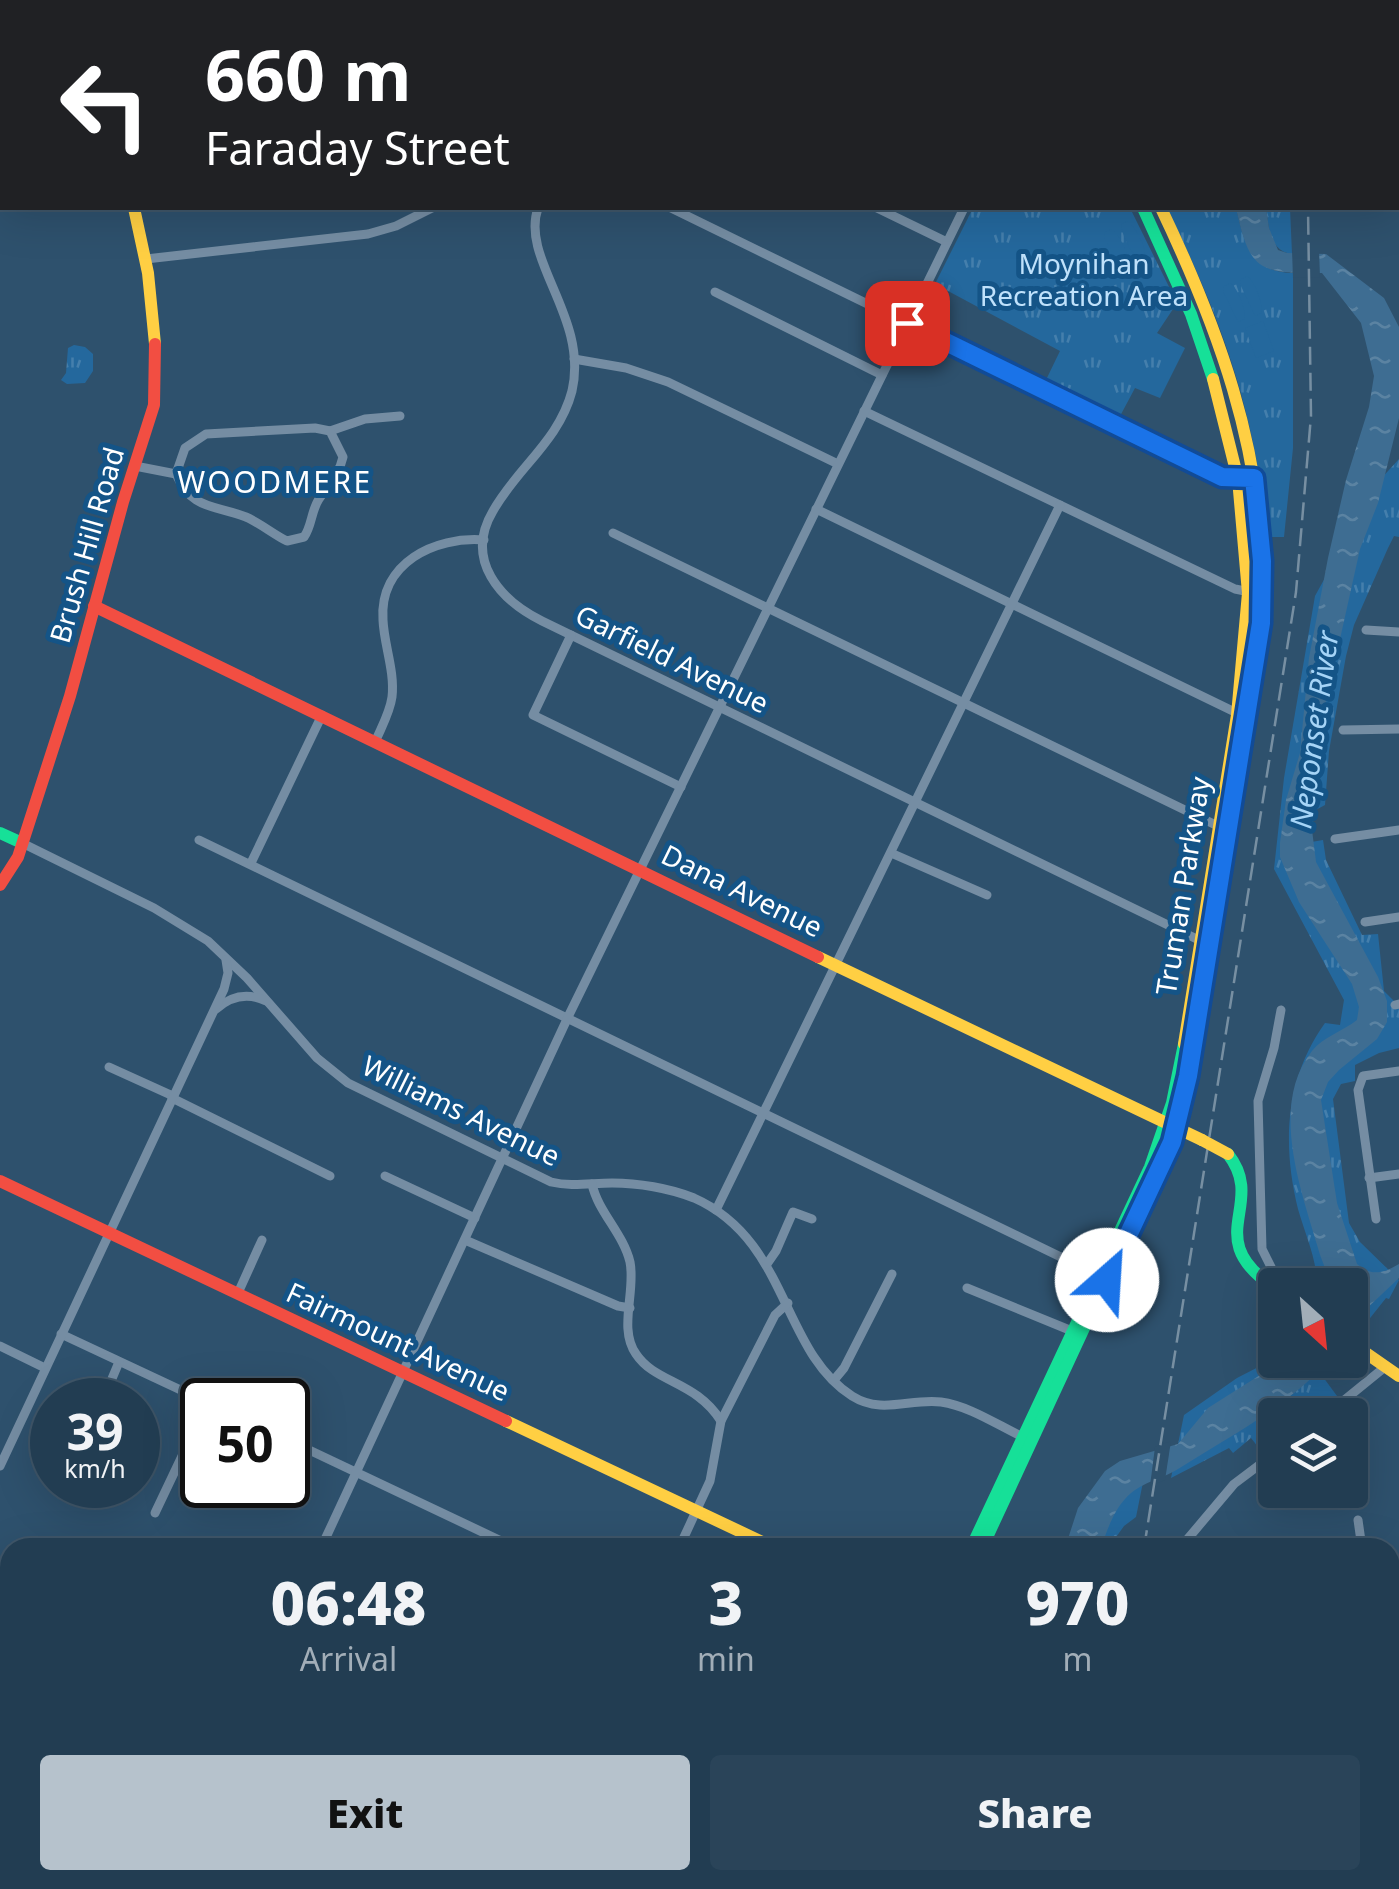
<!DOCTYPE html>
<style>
:root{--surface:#223d52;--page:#2a4459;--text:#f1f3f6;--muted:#a2aeb8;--line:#3f5669;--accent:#b6c2cc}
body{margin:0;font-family:"Noto Sans",sans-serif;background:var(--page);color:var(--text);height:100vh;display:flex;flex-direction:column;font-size:38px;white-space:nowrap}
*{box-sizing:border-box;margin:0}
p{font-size:32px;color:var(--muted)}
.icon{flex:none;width:55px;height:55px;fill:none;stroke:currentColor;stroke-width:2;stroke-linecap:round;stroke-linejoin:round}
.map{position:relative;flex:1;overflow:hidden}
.details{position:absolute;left:0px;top:1538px;width:1400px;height:352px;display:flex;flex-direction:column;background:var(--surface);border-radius:30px 30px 0 0;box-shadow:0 10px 40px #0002,0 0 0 2px var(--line)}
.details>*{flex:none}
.hud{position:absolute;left:0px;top:0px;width:1400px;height:210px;box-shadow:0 10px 40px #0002,0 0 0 2px var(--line);background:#202124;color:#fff;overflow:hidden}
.needle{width:65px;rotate:153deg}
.tools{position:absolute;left:1258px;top:1268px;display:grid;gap:20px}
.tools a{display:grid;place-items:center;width:110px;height:110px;border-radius:10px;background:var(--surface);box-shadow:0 10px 40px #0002,0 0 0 2px var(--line);font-size:50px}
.speed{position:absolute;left:30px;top:1378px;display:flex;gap:20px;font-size:50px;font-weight:700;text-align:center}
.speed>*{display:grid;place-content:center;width:130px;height:130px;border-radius:50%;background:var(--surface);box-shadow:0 10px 40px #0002,0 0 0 2px var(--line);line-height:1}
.speed small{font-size:25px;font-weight:400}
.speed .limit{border:5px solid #111;border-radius:15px;background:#fff;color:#111}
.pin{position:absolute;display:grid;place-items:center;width:85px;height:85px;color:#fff;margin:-42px;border-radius:20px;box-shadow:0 5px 15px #0006}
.me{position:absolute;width:110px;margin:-55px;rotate:26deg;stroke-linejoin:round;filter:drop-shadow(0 0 8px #0008)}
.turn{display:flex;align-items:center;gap:35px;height:210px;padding:0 40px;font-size:45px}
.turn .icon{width:130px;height:130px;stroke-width:2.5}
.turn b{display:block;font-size:70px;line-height:85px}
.eta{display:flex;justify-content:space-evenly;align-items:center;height:170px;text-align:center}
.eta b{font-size:60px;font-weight:800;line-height:70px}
.action{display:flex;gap:20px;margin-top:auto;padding:20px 40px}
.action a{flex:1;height:115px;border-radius:10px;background:var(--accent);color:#111;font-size:40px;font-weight:800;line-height:115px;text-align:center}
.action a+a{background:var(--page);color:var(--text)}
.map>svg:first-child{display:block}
.grass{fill:url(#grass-tufts)}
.garden{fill:#24689d}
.water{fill:url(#water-ripples)}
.pier{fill:#2e516d}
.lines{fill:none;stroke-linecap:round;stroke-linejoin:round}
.street{stroke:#758da3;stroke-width:9}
.fast{stroke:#16e098;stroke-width:12}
.slow{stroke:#ffcf43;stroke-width:12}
.jam{stroke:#f24e42;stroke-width:12}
.rail{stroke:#778fa2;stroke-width:2.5;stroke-dasharray:18 8;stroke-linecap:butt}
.slow-bridge{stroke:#ffcf43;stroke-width:12}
.route-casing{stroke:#114b97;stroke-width:25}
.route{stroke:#1a73e8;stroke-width:18}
.labels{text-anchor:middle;stroke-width:10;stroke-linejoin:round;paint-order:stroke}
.park-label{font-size:28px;fill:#bfe1fb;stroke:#145487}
.street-label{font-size:28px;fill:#fff;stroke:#145487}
.neighbourhood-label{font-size:30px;letter-spacing:2.5px;fill:#fff;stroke:#145487}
.water-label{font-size:30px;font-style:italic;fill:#a5d4f7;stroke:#145487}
</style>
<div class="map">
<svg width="1399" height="1889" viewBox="0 0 1399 1889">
<defs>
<pattern id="grass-tufts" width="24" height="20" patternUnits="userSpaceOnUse" patternTransform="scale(2.5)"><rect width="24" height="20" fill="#24689d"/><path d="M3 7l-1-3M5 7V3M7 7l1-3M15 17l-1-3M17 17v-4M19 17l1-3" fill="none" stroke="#457fac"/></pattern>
<pattern id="water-ripples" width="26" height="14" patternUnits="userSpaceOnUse" patternTransform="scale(2.5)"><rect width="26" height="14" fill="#3e6d92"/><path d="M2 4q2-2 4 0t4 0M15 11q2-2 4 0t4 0" fill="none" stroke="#5b83a2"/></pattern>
</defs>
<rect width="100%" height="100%" fill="#2e516d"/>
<!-- grass -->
<g class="grass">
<path d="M973,208H1130L1177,303L1157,333L1185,348L1160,398L1135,388L1119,418L1045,382L1060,351L935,284Z"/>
<path d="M1167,208H1236C1244,242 1251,273 1293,273V448L1284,537H1267C1256,413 1221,318 1167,208Z"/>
<path d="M1266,208H1290L1292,254C1269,251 1269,227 1266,208Z"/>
<path d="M74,345L85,347L93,354V371L85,383L67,384L61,380L66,373L68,348Z"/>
<path d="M1399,459V537L1394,536L1388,548L1354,625L1346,656L1329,751L1325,805L1310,813L1300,844L1323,840L1326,860L1362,935L1378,934L1384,991L1399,1006V1048L1379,1053L1355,1065V1081L1341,1084L1333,1099L1349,1223L1360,1242L1399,1280L1389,1299L1386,1298L1355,1337L1350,1334V1285H1317C1317,1259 1305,1234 1298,1209C1282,1144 1285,1079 1325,1023L1340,1025L1344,1000L1274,869L1284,778L1315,596L1378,482Z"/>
<path d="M1274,1359L1339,1360L1323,1377L1340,1400L1320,1415H1275V1444L1262,1452L1251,1438L1233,1453L1229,1448L1171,1478L1184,1415L1237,1378Z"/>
<path d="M1146,1467L1136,1517L1124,1526L1109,1547L1083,1548Z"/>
</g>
<!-- garden -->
<g class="garden">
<path d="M1128,221C1136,228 1145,245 1145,256L1139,259C1130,252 1122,235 1121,224Z"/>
<path d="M1112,229C1120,236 1128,253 1129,264L1122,267L1104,238L1105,232Z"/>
<path d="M1248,276C1256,285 1262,301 1262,313L1255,316L1240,284L1241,279Z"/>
<path d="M1231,283C1239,291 1245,308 1245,319L1238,322L1223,291L1224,286Z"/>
<path d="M1263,321L1274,351L1256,358L1245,328Z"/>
</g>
<!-- water -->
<g class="water">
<path d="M1236,208H1266L1269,228L1278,250L1287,253L1326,254L1384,298L1399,327V418L1378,503L1360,549L1322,720L1321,763L1312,830L1316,862L1378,977L1387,1001V1022L1377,1039L1339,1070L1328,1082L1321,1100L1337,1203L1357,1264C1371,1277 1384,1273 1399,1264V1278L1363,1312L1350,1332V1285H1330C1328,1272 1321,1260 1318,1248C1301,1190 1269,1105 1312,1051C1323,1037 1343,1031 1357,1020L1359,1007L1352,984L1299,902L1280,857V843L1286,800L1300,753L1309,658L1328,558L1346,480L1369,407L1374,376L1361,323L1322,273C1259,273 1250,272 1236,208Z"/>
<path d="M1284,1360H1329C1290,1405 1229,1437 1178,1469C1160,1480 1140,1482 1125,1499C1113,1512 1107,1531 1101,1547L1065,1548L1078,1508L1105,1471L1120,1461L1178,1444L1208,1408Z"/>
</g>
<!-- pier -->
<g class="pier">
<path d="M1292,250H1319L1320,277L1293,278Z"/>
<path d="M1171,1441L1165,1480L1150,1486L1155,1447Z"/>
</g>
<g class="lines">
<!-- street -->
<g class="street">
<path d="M503,0L509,2"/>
<path d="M685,0L686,2"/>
<path d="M831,0L833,2"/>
<path d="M931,0L933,2"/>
<path d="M666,2L673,0"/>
<path d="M538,208C520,260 589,317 572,391C559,441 517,468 493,511C464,560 500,600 542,621L1205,943"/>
<path d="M671,208L1222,477L1240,479"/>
<path d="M877,208L947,242"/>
<path d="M146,259L368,234L396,226L432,208"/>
<path d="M715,292L882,375"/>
<path d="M574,359L626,368L668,382L838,464"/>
<path d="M864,411L1235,589L1250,592"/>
<path d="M330,431L365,419L400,416"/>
<path d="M135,466L176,474C193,511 213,504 246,517C260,523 273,534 287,541L304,537C312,526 311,511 319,499C329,484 339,475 343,457L330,431L315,428L206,434L185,448L176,474"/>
<path d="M816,509L1241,715"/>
<path d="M613,533L1222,828"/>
<path d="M1366,630L1399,632"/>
<path d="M571,635L533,715L681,787"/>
<path d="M1343,730L1399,729"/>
<path d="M376,740C382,726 390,712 392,697C395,671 384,645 383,620C379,563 435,536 484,540"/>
<path d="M1335,839L1399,830"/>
<path d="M199,840L1100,1276"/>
<path d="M22,843L154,908L208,941L247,978L317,1058L348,1083L551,1182C571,1187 591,1183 612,1183C638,1183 669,1188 694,1198C789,1240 781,1351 852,1396C882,1415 910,1398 941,1402C970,1406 999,1426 1025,1438"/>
<path d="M891,853L987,895"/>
<path d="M251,863L322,715"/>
<path d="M1365,922L1399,917"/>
<path d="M1395,1005L1399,1004"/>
<path d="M216,1009C231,996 247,992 266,1001"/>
<path d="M109,1067L173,1096"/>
<path d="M172,1098L330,1176"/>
<path d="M385,1176L475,1218"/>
<path d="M1369,1178L1399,1174"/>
<path d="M592,1184C598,1212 623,1233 630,1262C636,1291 618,1329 636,1354C655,1383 696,1381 721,1421"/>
<path d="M716,1210L1060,505"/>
<path d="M1376,1219L1358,1090L1363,1076L1399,1071"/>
<path d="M465,1240L618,1306L630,1308"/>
<path d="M767,1264L776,1251L793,1212L812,1219"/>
<path d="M1280,1285L1262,1249L1258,1101L1274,1048L1281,1010"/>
<path d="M967,1288L1072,1331"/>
<path d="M238,1293L262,1240"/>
<path d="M61,1334L202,1400"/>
<path d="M0,1346L45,1368"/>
<path d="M834,1380L844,1368L892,1274"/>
<path d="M103,1400L119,1362"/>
<path d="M1326,1415L1385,1367"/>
<path d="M288,1440L516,1548"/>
<path d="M0,1466L224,989L228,973L226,960"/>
<path d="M155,1513L202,1414"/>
<path d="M1358,1520L1362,1548"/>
<path d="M252,1541L281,1548"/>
<path d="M321,1548L568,1017L964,208"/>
<path d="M679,1548L710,1481L721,1421L775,1315L788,1303"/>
<path d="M1180,1548L1234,1484L1275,1453"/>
<path d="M1390,1570L1399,1565"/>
<path d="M1390,1587L1399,1598"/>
<path d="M0,1609L10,1614"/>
<path d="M1390,1765L1399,1768"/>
<path d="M333,1880L352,1889"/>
<path d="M575,1880L595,1889"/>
<path d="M749,1880L768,1889"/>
<path d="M162,1889L166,1880"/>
<path d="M481,1889L485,1880"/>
<path d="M807,1889L811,1880"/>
<path d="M1227,1889L1229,1880"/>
<path d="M1278,1889L1279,1880"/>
</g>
<!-- fast -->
<g class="fast">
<path d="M62,0L63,2"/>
<path d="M1143,208L1191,314L1213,379"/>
<path d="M0,833L22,843"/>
<path d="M1228,1154C1268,1205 1199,1238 1275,1288"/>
<path d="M971,1548L1150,1167L1172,1103L1184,1044"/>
<path d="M982,1548L1176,1130L1213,921"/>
</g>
<!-- slow -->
<g class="slow">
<path d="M134,208L148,273L155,344"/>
<path d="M1161,208C1217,325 1263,449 1262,581C1262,629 1253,677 1245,725C1234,790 1224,855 1213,921"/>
<path d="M818,957L1202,1140"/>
<path d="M1184,1044L1237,715L1248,593L1238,479L1213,379"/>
<path d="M1350,1342L1399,1376"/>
<path d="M506,1421L775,1548"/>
<path d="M1384,1880L1399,1886"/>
</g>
<!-- jam -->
<g class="jam">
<path d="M1039,0L1040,2"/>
<path d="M1057,0L1059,2"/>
<path d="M94,606L818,957"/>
<path d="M0,885L18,857L70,696L123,502L154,405L155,344"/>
<path d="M0,1181L506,1421"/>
<path d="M916,1889L917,1880"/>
<path d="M932,1889L933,1880"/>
</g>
<!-- rail -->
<g class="rail">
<path d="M1303,0V2"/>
<path d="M1144,1548L1296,592L1311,416L1308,208"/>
<path d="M1085,1889L1087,1880"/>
</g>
<!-- slow-bridge -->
<path class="slow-bridge" d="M1202,1140L1228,1154"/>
</g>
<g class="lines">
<defs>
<path id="route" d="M907,323L1222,477L1254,478L1262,561L1261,623L1188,1076L1172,1142L1107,1280"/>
</defs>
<!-- route casing -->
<use href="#route" class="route-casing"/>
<!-- route -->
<use href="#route" class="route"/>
</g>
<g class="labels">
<!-- park labels -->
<g class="park-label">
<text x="1084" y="274">Moynihan<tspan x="1084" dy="32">Recreation Area</tspan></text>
</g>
<!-- street labels -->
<g class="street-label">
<text transform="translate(87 545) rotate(-74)" y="10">Brush Hill Road</text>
<text transform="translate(672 659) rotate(26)" y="10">Garfield Avenue</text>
<text transform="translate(1183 886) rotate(-81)" y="10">Truman Parkway</text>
<text transform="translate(742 891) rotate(26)" y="10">Dana Avenue</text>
<text transform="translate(461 1111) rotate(26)" y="10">Williams Avenue</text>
<text transform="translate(398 1342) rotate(25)" y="10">Fairmount Avenue</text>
</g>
<!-- neighbourhood labels -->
<g class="neighbourhood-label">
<text x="275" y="493">WOODMERE</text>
</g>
<!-- water labels -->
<g class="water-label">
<text transform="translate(1315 730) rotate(-82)" y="10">Neponset River</text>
</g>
</g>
</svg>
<div class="tools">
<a><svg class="needle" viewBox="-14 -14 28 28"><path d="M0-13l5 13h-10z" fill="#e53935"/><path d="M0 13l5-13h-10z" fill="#a2aeb8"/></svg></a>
<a><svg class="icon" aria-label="layers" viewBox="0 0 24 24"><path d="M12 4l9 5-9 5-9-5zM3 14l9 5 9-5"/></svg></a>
</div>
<div class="speed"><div>39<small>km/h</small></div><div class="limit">50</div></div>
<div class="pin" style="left:907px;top:323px;background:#d93025"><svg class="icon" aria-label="arrive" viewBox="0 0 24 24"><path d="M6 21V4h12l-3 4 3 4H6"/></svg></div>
<svg class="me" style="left:1107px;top:1280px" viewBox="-20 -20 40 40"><circle r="19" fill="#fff"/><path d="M0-13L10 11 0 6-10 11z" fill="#1a73e8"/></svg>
<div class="hud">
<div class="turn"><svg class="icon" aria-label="left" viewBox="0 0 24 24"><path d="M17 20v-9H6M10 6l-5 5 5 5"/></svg><div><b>660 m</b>Faraday Street</div></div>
</div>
<section class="details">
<div class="eta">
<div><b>06:48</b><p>Arrival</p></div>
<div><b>3</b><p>min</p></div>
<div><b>970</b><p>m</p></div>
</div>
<div class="action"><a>Exit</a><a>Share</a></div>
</section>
</div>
